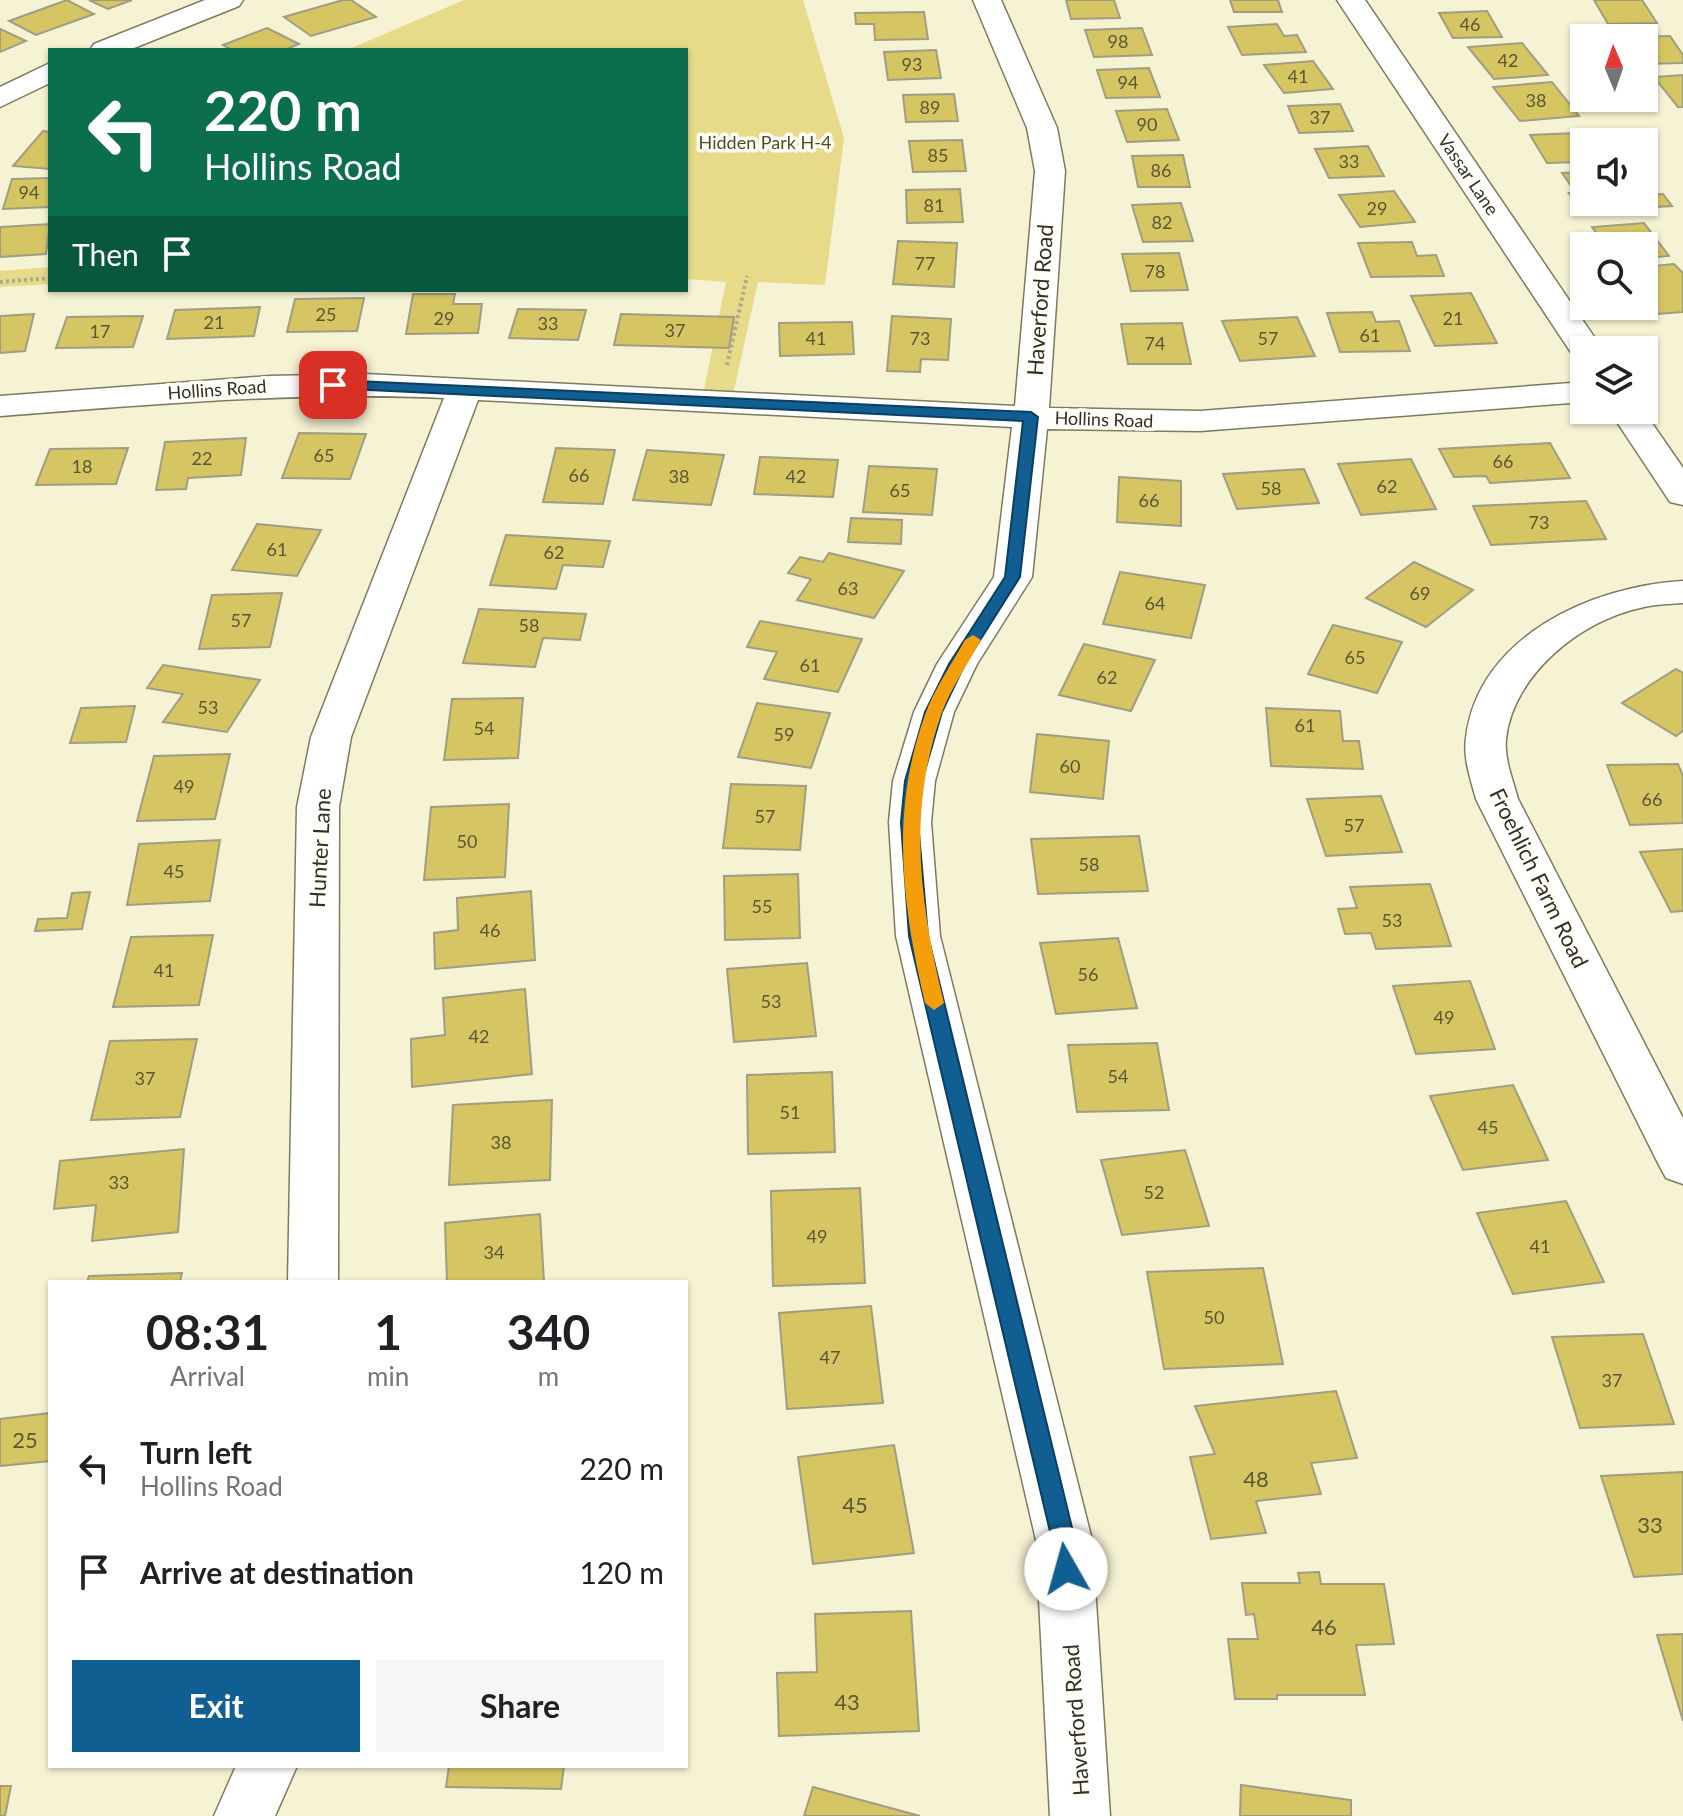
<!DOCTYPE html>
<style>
:root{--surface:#fff;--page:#f6f6f6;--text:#202124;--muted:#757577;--accent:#115f92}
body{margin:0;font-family:Lato,sans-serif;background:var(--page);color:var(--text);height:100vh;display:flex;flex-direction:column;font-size:30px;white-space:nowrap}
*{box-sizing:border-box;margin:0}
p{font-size:26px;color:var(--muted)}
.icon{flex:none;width:44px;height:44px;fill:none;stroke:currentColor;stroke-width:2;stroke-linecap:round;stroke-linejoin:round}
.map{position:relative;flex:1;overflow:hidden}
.panel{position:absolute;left:48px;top:1280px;width:640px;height:488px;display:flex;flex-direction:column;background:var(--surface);border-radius:0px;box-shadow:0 2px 6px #0004}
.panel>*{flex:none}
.hud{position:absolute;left:48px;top:48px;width:640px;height:244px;border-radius:0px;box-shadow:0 2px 6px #0004;background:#0b6e4f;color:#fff;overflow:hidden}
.needle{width:52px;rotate:358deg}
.fabs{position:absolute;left:1570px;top:24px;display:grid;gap:16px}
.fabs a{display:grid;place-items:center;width:88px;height:88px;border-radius:0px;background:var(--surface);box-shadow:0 2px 6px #0004;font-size:40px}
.pin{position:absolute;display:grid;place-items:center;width:68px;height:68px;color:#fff;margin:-34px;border-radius:16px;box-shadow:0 4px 12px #0006}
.me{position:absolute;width:88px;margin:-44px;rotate:353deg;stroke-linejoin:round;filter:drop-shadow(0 0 6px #0008)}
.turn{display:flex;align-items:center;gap:28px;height:168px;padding:0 24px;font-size:36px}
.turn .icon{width:104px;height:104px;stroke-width:2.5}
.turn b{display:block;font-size:56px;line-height:68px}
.then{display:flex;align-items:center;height:76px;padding:0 24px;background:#0003;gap:16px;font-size:30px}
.eta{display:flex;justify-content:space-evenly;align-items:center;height:136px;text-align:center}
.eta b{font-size:48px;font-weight:700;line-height:56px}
.button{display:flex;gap:16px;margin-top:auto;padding:16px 24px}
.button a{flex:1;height:92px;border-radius:0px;background:var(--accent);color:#fff;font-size:32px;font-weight:700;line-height:92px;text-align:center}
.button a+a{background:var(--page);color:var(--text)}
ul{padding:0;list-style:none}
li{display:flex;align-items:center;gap:24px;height:104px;padding:0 24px}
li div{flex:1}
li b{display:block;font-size:30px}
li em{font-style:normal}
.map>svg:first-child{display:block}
.green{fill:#e7da89}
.building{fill:#d6c663;stroke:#a19d82;stroke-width:2}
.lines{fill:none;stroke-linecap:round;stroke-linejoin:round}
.minor-casing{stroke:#7e7a60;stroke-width:3}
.path{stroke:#adaa93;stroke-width:4;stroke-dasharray:3 3;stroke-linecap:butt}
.minor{fill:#fff;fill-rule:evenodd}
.route{fill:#115f92;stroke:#0b3e5f;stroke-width:2}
.slow{fill:#f59e0b}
.labels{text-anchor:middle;stroke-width:7;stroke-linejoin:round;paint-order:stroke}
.number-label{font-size:18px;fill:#5b5634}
.far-park-label{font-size:18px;fill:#534c22;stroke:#fffef8}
.far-street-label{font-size:18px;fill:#323025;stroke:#fffef8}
.street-label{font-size:22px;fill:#323025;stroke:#fffef8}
.near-number-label{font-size:22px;fill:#5b5634}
</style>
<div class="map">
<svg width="1683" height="1816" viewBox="0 0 1683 1816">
<rect width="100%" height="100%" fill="#f6f2d4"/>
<!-- green -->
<g class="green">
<path d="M464,0H803L844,138L825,285L758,282L732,399H702L726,282L686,279V50H347Z"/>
<path d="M50,267V284L0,287V271Z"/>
</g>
<!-- building -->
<g class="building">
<path d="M67,0L94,14L36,35L9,21Z"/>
<path d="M89,0H132L108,9Z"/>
<path d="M343,0H351L376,17L311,36L284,17Z"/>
<path d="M1066,0H1114L1120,18L1071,19Z"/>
<path d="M1230,0H1278L1282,12H1234Z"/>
<path d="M1594,0H1642L1657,23L1608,24Z"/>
<path d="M1487,11L1502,37L1453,38L1439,13Z"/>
<path d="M924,12L928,39L875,40L874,24H856L855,13Z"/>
<path d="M1277,24L1284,36L1297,35L1306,52L1242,55L1228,27Z"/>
<path d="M267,28L299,44L284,50H232L223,45Z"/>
<path d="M1142,28L1152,55L1094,57L1085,30Z"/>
<path d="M0,29L26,41L0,52Z"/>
<path d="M1670,36L1683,55V63L1644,64V38L1624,37Z"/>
<path d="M1522,43L1548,75L1494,79L1468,47Z"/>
<path d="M936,50L941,78L888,80L884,52Z"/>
<path d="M1313,61L1333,89L1284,93L1264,65Z"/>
<path d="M1149,68L1160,97L1106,98L1097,70Z"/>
<path d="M1683,75V107H1678L1654,77Z"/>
<path d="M1552,82L1579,116L1520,121L1493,87Z"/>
<path d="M954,94L958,121L906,122L903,95Z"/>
<path d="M1340,104L1353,131L1299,133L1288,106Z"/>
<path d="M1167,109L1179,140L1127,142L1116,111Z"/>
<path d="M43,131L50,132V169L13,166Z"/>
<path d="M1577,133L1584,145V162L1547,163L1530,135Z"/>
<path d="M962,140L966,171L913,172L909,141Z"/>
<path d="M1368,146L1384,176L1329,178L1315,149Z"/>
<path d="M1183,155L1190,187H1138L1132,156Z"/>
<path d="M1584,172V202H1644V195L1663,194L1672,206L1582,211L1569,193H1576L1562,173Z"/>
<path d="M50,178V207L3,209L12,179Z"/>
<path d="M960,189L963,222L907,223L906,190Z"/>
<path d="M1394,191L1415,222L1360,227L1339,195Z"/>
<path d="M1181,203L1193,241L1143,242L1132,205Z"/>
<path d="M1644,223L1669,256L1644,258V246H1606L1592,227Z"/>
<path d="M50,224L46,254L0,257V227Z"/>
<path d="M898,241L957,243L954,287L893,284Z"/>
<path d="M1412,242L1417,256L1436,255L1444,276L1371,277L1358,243Z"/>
<path d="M1179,253L1188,290L1131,291L1122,254Z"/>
<path d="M1674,264L1683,273V312L1657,314L1644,297L1656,294L1644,279V267Z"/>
<path d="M1471,293L1497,343L1435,346L1411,296Z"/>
<path d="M413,294H455L453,304H482L478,333L406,334Z"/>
<path d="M364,298L357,331L287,332L295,299Z"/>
<path d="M260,307L254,336L167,339L175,310Z"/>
<path d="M518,309L586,310L578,340L509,338Z"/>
<path d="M1372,312L1376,322L1399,321L1410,351L1340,352L1327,313Z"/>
<path d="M34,314L25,351L0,353V316Z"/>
<path d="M621,314L734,317L729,348L614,345Z"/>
<path d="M143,316L133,347L56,348L67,317Z"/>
<path d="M892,316L951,319L948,360L921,359L920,372L887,371Z"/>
<path d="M1297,317L1315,356L1240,361L1222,321Z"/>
<path d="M852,322L854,354L780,356L779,323Z"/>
<path d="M1182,323L1191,364H1128L1121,324Z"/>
<path d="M299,433L366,434L350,479L282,478Z"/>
<path d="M246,438L241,475L188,478L186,489L156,490L165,442Z"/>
<path d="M1550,443L1570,478L1490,483L1486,476L1454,477L1439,449Z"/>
<path d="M128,448L116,484L36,485L50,449Z"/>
<path d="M556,448L615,450L603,504L543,502Z"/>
<path d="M647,450L724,455L711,505L633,500Z"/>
<path d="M760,457L838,460L833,497L754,494Z"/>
<path d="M1411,459L1436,509L1361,515L1338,464Z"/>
<path d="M869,466L937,469L932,515L863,512Z"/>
<path d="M1304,469L1319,503L1237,509L1223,474Z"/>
<path d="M1119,477L1181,481V526L1117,522Z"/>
<path d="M1586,501L1606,539L1491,545L1473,506Z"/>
<path d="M851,518L902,520L901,544L848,542Z"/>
<path d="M257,524L321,530L297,576L232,570Z"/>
<path d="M506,535L610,541L603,567L563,565L556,589L490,585Z"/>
<path d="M829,553L904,571L874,618L797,600L811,579L788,573L800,557L823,562Z"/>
<path d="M1414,562L1473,590L1426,627L1366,598Z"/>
<path d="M1120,572L1205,585L1191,638L1103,624Z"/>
<path d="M282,593L270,647L199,649L212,595Z"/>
<path d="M479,609L586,614L580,640L543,638L535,667L463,663Z"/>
<path d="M760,621L862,639L838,692L764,679L777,652L747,647Z"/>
<path d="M1333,625L1402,642L1377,693L1308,674Z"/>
<path d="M1084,644L1155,660L1131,711L1059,695Z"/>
<path d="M163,665L260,680L227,732L163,722L183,694L147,688Z"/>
<path d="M1676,669L1683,673V731L1676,736L1622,703Z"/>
<path d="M523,698L518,758L444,760L452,699Z"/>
<path d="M757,703L830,713L811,768L738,757Z"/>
<path d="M135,706L126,742L70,743L81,708Z"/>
<path d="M1266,708L1340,711L1343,741H1359L1363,769L1271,766Z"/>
<path d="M1037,734L1109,741L1103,799L1030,792Z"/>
<path d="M230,754L215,819L137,821L154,756Z"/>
<path d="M1678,764L1683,776V823L1630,825L1607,765Z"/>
<path d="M731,784L806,786L800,850L723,848Z"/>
<path d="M1381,796L1402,852L1326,856L1307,799Z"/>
<path d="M509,804L505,877L424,880L431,807Z"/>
<path d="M1139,836L1148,891L1038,894L1031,839Z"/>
<path d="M220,840L210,901L127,905L139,844Z"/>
<path d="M1683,849V911L1671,912L1640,852Z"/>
<path d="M798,874L800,938L725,940L724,876Z"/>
<path d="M1430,884L1451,946L1376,949L1371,933L1345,934L1338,909L1357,908L1350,887Z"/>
<path d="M531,891L535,960L435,969L434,933L458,930L457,898Z"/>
<path d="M90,892L82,929L35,931L38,919L67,918L72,893Z"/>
<path d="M213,935L199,1005L113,1007L131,937Z"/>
<path d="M1118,938L1137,1008L1056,1014L1040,943Z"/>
<path d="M807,963L816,1036L734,1042L727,969Z"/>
<path d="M1470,981L1495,1049L1416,1054L1393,986Z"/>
<path d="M525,989L532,1074L412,1087L411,1039L445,1035L443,998Z"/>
<path d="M197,1039L180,1117L91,1120L110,1041Z"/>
<path d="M1157,1043L1169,1110L1077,1112L1068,1045Z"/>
<path d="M832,1072L835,1152L748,1154L747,1075Z"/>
<path d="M1513,1085L1548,1160L1463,1170L1430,1096Z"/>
<path d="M552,1100L550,1180L449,1185L453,1105Z"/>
<path d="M184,1149L178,1232L92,1241L96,1205L54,1209L60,1161Z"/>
<path d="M1185,1150L1209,1226L1122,1235L1101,1160Z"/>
<path d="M860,1188L865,1283L773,1286L771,1191Z"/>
<path d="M1566,1201L1604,1282L1513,1294L1477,1213Z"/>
<path d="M540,1214L544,1282H447L445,1223Z"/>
<path d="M1263,1268L1283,1364L1164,1369L1147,1272Z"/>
<path d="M182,1273L180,1282H87L89,1276Z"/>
<path d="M871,1306L883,1403L787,1409L779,1313Z"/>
<path d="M1643,1334L1674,1424L1580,1428L1552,1337Z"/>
<path d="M1336,1391L1357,1458L1311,1463L1321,1494L1256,1501L1266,1533L1211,1539L1190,1457L1215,1454L1195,1406Z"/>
<path d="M50,1413V1461L0,1466V1419Z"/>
<path d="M894,1445L914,1553L813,1564L798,1457Z"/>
<path d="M1683,1472V1574L1634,1577L1601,1476Z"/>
<path d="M1319,1572L1321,1584H1384L1394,1644L1356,1645L1365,1695H1277V1699H1235L1228,1639H1258L1254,1614L1246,1615L1242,1583H1300L1298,1573Z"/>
<path d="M911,1611L919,1731L779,1736L777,1673L817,1672L815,1614Z"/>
<path d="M1683,1634V1721L1657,1635Z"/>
<path d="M449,1766H564L561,1789L446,1787Z"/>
<path d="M1241,1785L1351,1800V1816H1240Z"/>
<path d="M0,1786H11L5,1816H0Z"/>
<path d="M813,1787L920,1816H804Z"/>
</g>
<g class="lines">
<defs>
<g id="minor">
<path d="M205,0H243L239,6L129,50H90L94,44Z"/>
<path d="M973,0H1001L1057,128L1065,171L1049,408L1200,411L1584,382V402L1200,431L1047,429L1032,577L977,664L954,712L935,781L931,822L940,936L1092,1540L1110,1816H1050L1036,1540L896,936L889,822L893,781L914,712L937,664L994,577L1012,427L478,400L351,737L339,807L338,1282H288L297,807L311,737L444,398C295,391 148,405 0,416V396L270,376L365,374L1015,406L1035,171L1027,128Z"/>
<path d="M1337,0H1365L1603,350H1584V360L1574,357Z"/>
<path d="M50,63V83L0,107V87Z"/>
<path d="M1609,410H1643L1683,468V505L1670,502Z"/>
<path d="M1683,581V603C1669,604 1654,604 1640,608C1580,621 1513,675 1506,739C1504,759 1513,780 1518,799L1683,1118V1184L1666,1178L1659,1165L1476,799C1471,780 1463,759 1466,738C1478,636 1593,586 1683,581Z"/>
<path d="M236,1766H297L275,1816H214Z"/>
</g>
</defs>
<!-- minor casing -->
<use href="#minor" class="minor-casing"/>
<!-- path -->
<g class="path">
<path d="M0,282L50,278"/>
<path d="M727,365L747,276"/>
</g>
<!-- minor -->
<use href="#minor" class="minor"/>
</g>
<!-- route -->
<path class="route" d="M333,380L1031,412L1038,417L1020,577L965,664L942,712L922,781L918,822L928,936L1075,1540L1077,1569L1074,1577L1066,1580L1057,1577L1052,1540L909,936L901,822L905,781L925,712L949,664L1005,577L1023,421L328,388L326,385Z"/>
<!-- slow -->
<path class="slow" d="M973,635L981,640C968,664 950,689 941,715C907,813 920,905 944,1003L934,1010L925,1003C902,905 890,812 925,715C934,689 952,664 965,640Z"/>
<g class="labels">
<!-- number labels -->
<g class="number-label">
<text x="1470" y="31">46</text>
<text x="1118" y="48">98</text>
<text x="1508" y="67">42</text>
<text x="912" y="71">93</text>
<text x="1298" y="83">41</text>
<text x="1128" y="89">94</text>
<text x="1536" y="107">38</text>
<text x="930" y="114">89</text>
<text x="1320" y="124">37</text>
<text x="1147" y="131">90</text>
<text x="938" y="162">85</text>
<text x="1349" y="168">33</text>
<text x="1161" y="177">86</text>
<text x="29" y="199">94</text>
<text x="934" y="212">81</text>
<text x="1377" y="215">29</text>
<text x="1162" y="229">82</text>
<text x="925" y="270">77</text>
<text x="1155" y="278">78</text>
<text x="326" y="321">25</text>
<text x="444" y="325">29</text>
<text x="1453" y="325">21</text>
<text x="214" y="329">21</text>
<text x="548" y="330">33</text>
<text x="675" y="337">37</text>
<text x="100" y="338">17</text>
<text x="1370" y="342">61</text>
<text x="816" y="345">41</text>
<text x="920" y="345">73</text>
<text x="1268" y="345">57</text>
<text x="1155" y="350">74</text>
<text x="324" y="462">65</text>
<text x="202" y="465">22</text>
<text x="1503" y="468">66</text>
<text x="82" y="473">18</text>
<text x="579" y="482">66</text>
<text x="679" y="483">38</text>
<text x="796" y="483">42</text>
<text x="1387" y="493">62</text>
<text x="1271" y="495">58</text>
<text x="900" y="497">65</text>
<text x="1149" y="507">66</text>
<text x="1539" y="529">73</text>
<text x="277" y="556">61</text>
<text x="554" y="559">62</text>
<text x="848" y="595">63</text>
<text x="1420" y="600">69</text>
<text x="1155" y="610">64</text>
<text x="241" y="627">57</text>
<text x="529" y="632">58</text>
<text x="1355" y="664">65</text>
<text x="810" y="672">61</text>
<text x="1107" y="684">62</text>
<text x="208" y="714">53</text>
<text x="1305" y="732">61</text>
<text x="484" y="735">54</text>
<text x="784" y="741">59</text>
<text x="1070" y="773">60</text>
<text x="184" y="793">49</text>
<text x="1652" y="806">66</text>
<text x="765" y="823">57</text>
<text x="1354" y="832">57</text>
<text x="467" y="848">50</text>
<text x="1089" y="871">58</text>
<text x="174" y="878">45</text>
<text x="762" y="913">55</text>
<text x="1392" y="927">53</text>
<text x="490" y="937">46</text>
<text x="164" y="977">41</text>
<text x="1088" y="981">56</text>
<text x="771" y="1008">53</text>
<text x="1444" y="1024">49</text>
<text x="479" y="1043">42</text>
<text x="1118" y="1083">54</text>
<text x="145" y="1085">37</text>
<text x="790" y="1119">51</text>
<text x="1488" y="1134">45</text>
<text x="501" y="1149">38</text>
<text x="119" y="1189">33</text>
<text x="1154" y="1199">52</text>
<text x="817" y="1243">49</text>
<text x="1540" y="1253">41</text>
<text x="494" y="1259">34</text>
<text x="1214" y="1324">50</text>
<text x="830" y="1364">47</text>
<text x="1612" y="1387">37</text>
</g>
<!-- far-park labels -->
<g class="far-park-label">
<text x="765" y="149">Hidden Park H-4</text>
</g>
<!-- far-street labels -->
<g class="far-street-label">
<text transform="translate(1468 175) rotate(56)" y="6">Vassar Lane</text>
<text transform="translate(217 390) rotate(-4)" y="6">Hollins Road</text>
<text transform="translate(1104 420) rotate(2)" y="6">Hollins Road</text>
</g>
<!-- street labels -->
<g class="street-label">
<text transform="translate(1040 300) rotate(-86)" y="8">Haverford Road</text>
<text transform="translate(320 848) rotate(-87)" y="8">Hunter Lane</text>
<text transform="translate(1539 878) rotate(64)" y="8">Froehlich Farm Road</text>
<text transform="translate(1076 1720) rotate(-94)" y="8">Haverford Road</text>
</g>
<!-- near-number labels -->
<g class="near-number-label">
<text x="25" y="1448">25</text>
<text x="1256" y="1487">48</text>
<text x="855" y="1513">45</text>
<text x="1650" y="1533">33</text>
<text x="1324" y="1635">46</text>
<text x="847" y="1710">43</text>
</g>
</g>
</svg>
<div class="fabs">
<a><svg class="needle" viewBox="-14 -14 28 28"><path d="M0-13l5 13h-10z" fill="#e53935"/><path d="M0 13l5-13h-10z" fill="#757577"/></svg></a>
<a><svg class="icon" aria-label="sound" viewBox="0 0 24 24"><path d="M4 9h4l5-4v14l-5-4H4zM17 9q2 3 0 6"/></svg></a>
<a><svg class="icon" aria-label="search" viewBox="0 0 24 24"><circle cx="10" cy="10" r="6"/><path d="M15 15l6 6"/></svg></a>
<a><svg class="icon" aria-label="layers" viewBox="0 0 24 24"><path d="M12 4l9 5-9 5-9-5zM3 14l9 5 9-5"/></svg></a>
</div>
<div class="pin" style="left:333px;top:385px;background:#d93025"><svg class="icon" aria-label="arrive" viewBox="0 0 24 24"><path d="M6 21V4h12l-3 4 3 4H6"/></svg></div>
<svg class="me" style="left:1066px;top:1569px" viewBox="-20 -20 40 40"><circle r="19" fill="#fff"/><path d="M0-13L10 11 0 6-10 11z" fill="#115f92"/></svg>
<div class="hud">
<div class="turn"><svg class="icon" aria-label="left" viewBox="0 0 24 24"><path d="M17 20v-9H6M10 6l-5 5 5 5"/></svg><div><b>220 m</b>Hollins Road</div></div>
<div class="then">Then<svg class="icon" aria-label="arrive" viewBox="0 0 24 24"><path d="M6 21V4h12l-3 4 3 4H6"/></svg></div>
</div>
<section class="panel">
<div class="eta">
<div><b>08:31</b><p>Arrival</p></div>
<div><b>1</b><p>min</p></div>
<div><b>340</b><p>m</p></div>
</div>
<ul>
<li><svg class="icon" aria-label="left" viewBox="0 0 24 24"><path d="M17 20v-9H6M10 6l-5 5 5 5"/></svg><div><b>Turn left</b><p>Hollins Road</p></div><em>220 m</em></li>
<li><svg class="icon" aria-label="arrive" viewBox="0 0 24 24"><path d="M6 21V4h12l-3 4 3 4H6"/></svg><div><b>Arrive at destination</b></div><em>120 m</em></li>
</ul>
<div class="button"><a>Exit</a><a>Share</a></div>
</section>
</div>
